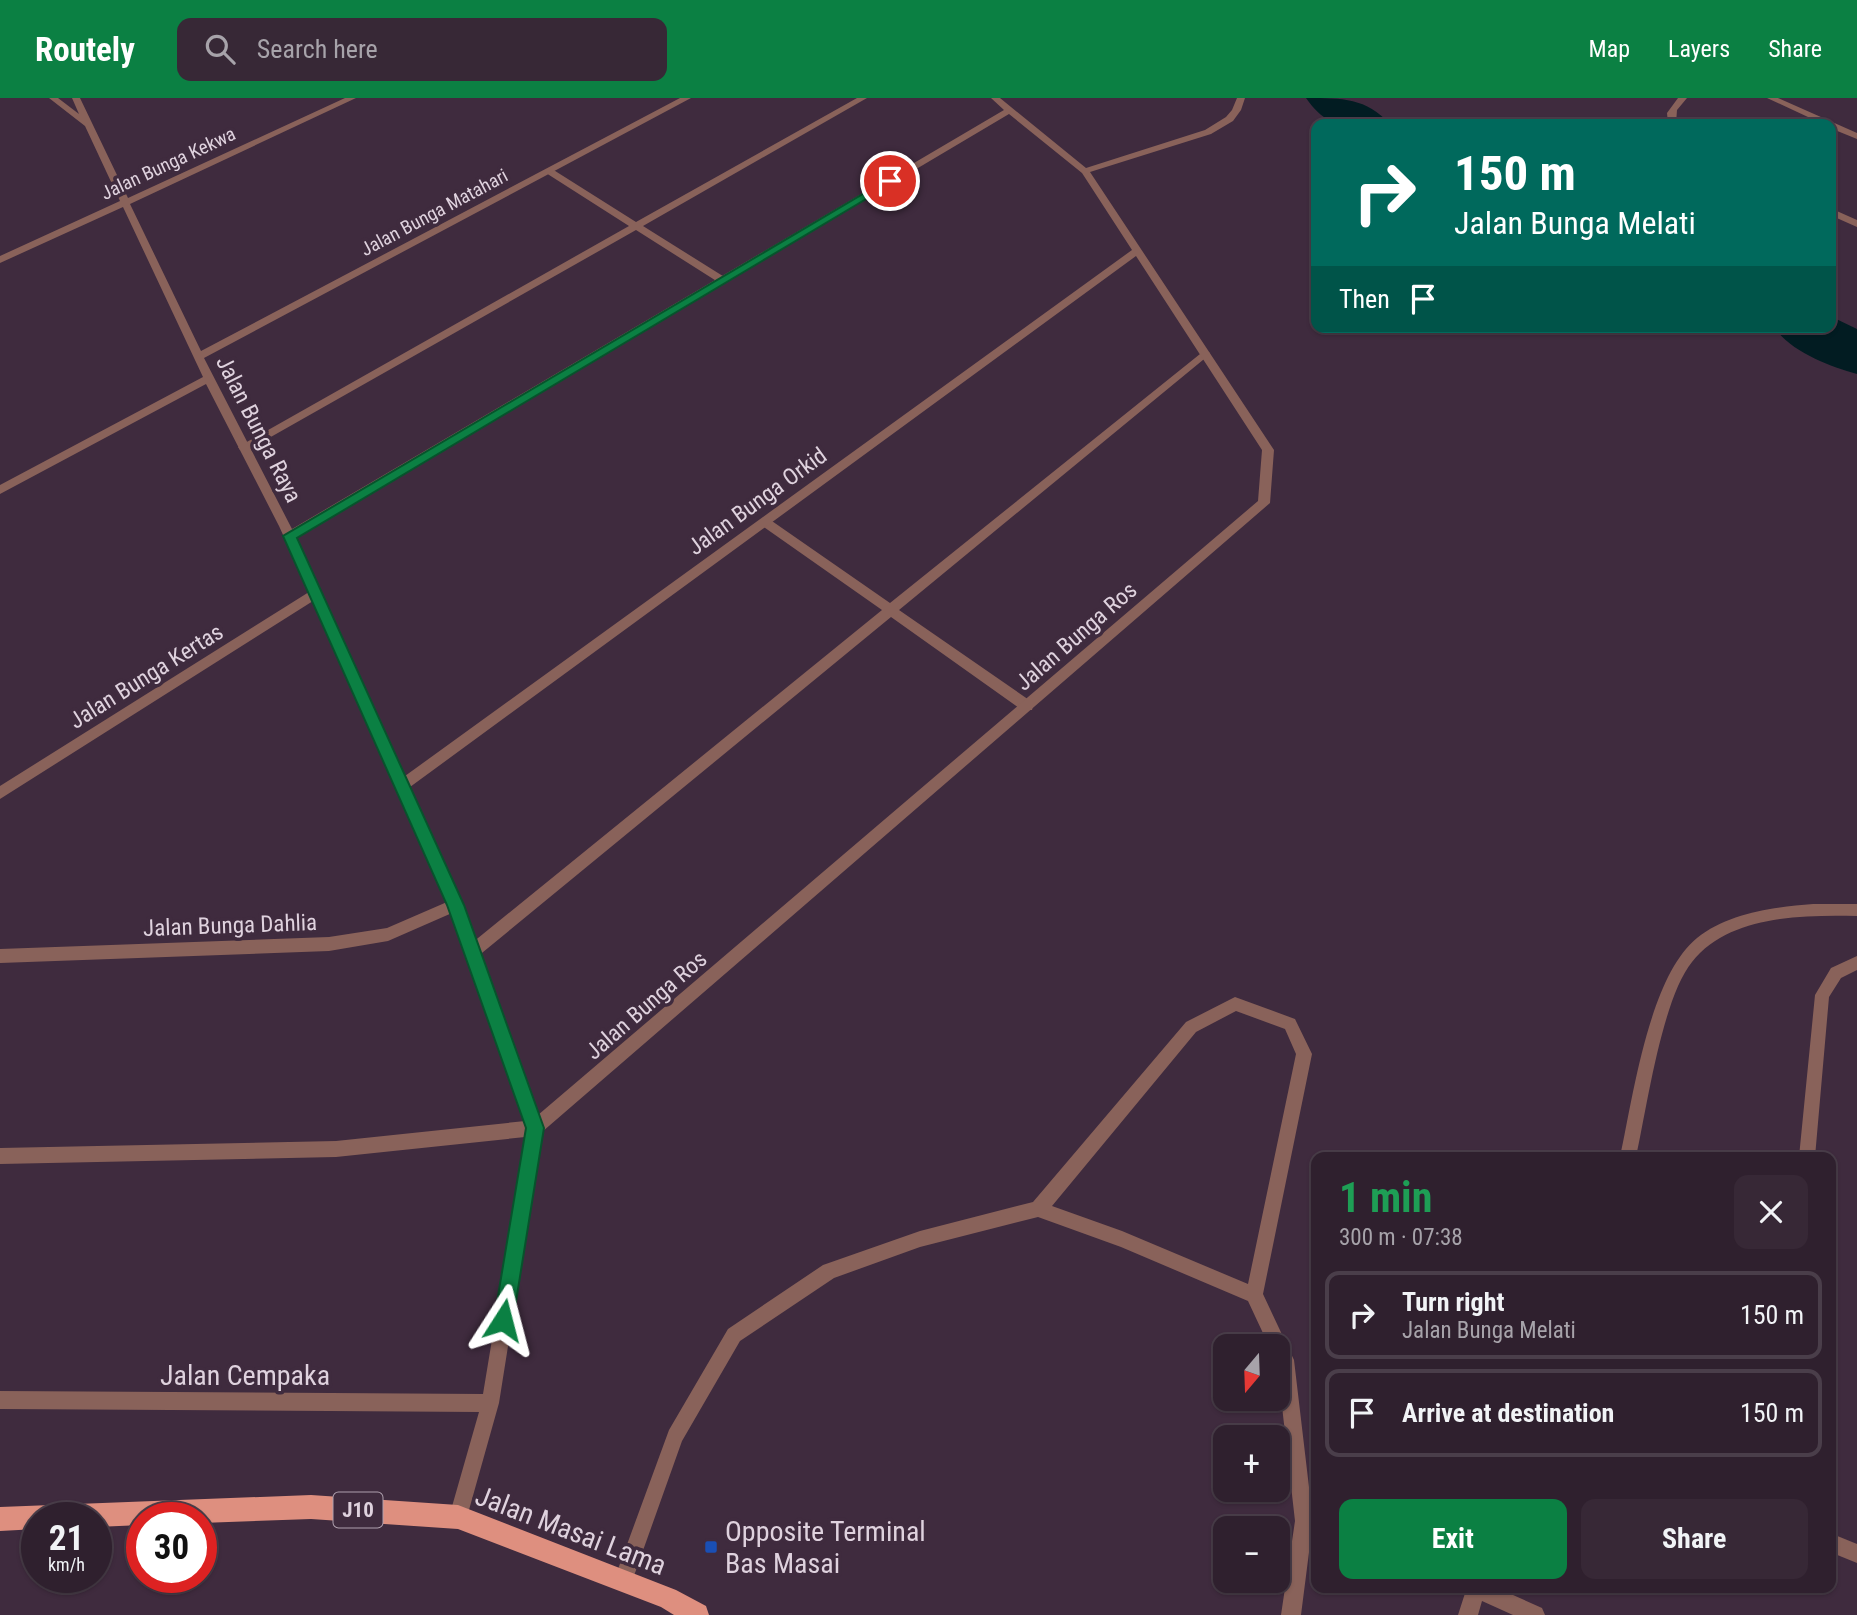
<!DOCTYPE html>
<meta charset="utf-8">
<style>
:root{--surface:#2f202e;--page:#372836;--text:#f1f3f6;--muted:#a7a3aa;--line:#4a3e4a;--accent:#0b8043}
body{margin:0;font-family:"Roboto Condensed",sans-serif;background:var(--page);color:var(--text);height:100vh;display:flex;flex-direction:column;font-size:26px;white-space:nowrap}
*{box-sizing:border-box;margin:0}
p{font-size:23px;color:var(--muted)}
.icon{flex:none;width:38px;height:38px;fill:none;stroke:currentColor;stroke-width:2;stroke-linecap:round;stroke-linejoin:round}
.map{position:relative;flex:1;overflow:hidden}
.sheet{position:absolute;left:1311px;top:1054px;width:525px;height:441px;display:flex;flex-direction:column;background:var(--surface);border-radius:14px;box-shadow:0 2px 5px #0004,0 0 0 2px var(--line)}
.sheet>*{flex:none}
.top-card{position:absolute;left:1311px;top:21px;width:525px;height:214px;border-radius:14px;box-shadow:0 2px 5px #0004,0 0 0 2px var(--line);background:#00695c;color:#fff;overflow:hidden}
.needle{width:46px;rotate:199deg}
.controls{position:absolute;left:1213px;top:1236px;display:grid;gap:14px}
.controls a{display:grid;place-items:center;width:77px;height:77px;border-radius:14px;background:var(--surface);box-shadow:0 2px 5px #0004,0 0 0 2px var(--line);font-size:35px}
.speed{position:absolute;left:21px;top:1404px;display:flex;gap:14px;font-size:35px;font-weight:700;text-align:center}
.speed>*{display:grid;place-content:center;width:91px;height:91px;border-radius:50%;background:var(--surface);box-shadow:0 2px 5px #0004,0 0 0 2px var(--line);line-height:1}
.speed small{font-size:18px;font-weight:400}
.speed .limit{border:10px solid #d22;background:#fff;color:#111}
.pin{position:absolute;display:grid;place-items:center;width:60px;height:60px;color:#fff;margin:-30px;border:4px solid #fff;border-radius:50%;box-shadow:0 2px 7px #0007}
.me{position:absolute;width:77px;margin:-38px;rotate:9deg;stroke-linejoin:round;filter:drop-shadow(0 0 5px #0008)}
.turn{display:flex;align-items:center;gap:24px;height:147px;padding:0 28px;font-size:32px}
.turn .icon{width:91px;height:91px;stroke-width:2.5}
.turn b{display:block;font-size:49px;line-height:60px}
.then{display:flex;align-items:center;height:66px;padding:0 28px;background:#0003;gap:14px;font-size:26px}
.round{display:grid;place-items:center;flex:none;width:74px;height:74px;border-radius:14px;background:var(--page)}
.overview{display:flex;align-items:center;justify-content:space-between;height:119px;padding:0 28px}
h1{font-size:42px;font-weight:700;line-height:52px;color:#1e9e55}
.action{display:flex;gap:14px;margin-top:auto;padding:14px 28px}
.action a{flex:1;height:80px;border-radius:14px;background:var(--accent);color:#fff;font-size:28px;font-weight:700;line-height:80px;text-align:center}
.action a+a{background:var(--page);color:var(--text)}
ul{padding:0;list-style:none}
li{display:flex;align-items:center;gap:21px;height:88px;margin:0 14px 10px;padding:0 14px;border:4px solid var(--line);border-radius:14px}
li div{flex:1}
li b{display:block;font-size:26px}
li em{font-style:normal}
header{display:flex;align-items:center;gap:42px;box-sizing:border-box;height:98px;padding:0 35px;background:var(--accent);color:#fff}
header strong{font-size:33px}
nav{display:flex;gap:38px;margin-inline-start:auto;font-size:24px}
.search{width:490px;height:63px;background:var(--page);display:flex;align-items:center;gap:18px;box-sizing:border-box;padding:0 24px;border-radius:14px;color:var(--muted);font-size:26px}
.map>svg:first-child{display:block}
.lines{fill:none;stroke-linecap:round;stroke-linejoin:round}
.river{fill:#021c22;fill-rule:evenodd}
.lane{fill:#89625a;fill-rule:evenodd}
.street{fill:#89625a;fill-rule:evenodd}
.primary{fill:#de8f7f;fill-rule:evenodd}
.route{fill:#0b8043;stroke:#07532c;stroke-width:2}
.transit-dot{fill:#1a4fb4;stroke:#3f2b3e;stroke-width:2.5}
.labels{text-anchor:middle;stroke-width:7;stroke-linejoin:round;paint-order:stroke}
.far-street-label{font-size:19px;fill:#dfd2de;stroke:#3f2b3e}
.shield{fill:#3f2b3e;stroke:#afa0ae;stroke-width:2}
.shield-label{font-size:21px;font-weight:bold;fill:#dfd2de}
.street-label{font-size:23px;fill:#dfd2de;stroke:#3f2b3e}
.near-street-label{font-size:28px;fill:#dfd2de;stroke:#3f2b3e}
.near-poi-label{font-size:28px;fill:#dfd2de;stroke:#3f2b3e;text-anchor:start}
</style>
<header>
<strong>Routely</strong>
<div class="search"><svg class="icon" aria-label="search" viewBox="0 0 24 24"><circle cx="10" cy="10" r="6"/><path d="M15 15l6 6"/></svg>Search here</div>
<nav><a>Map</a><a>Layers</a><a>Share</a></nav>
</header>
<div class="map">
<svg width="1857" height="1517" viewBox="0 0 1857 1517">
<rect width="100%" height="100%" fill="#3f2b3e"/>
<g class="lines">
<!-- river -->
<g class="river">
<path d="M1306,0C1343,0 1366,0 1390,26C1353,28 1329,34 1306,0Z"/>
<path d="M1830,218L1857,231V276C1829,268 1791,254 1774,229H1830Z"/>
</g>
<!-- lane -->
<g class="lane">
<path d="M857,0H867L643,128L726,180V184H718L636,132L248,352H240L238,349L629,128L546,75V71H552L636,124Z"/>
<path d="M1678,0H1687L1677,12L1676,26H1668L1667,15Z"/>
<path d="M1767,0H1778L1857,35V41L1830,30V26H1823Z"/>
<path d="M1830,110L1857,122V129L1830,117Z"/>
<path d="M1205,252L1210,255L1209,257L899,512L1032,604L1033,608L1032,612H1022L891,519L477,859L472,861L467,859L465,854L467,849L882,512L761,427V421H769L890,505Z"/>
<path d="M1813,806H1857V818C1803,817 1729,817 1692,864C1662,901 1647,1009 1636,1059H1620C1633,999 1649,879 1697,840C1728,815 1773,809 1813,806Z"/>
<path d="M1857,858V872L1841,880L1829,899L1815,1059H1799L1815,897L1831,870Z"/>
<path d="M1235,899L1295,921L1312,956L1263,1196L1294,1262L1313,1423L1301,1517H1281L1295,1423L1278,1273V1248H1269L1248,1203L1121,1149L1038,1119L920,1149L834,1180L740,1243L682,1343L630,1489L623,1491L616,1489L614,1482L669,1332L728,1231L823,1167L920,1133L1033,1104L1186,924ZM1236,913L1285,931L1296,956L1248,1186L1122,1133L1052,1108L1196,934Z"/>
<path d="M535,1022L541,1024L543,1030L541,1036L535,1038L336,1059L0,1066V1050L336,1043Z"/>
<path d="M1830,1435L1857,1446V1465L1830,1454Z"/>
<path d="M1467,1489H1495L1542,1510L1545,1517H1513L1482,1503L1478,1517H1458Z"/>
</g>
<!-- street -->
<path class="street" d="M49,0H58L79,16L72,0H80L128,100L345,0H356L130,106L201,253L680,0H691L204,260L292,431L1004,12L991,0H1000L1086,70L1205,32L1226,19L1232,12L1237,0H1245L1241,12L1233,23L1211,36L1090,74L1274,352L1270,405L542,1034L499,1305L467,1419L465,1426L458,1428L451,1426L449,1419L479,1314L0,1311V1293L483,1296L527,1030L452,815L388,843L329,853L0,865V851L329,839L387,830L447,804L313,503L0,701V688L309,494L279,428L206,286L0,396V387L203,279L123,109L0,165V158L120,103L85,28ZM1009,16L1082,75L1132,152L405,678L296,439ZM1136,158L1262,352L1258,403L538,1017L463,807L410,689Z"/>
<!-- primary -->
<path class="primary" d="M311,1397L458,1407L676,1492L706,1508L709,1517H674L661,1509L458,1431L311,1421L201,1425V1419H142V1427L96,1429V1419H37V1431L0,1433V1409Z"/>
</g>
<!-- route -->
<path class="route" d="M890,80L895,83L893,85L297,440L464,807L544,1030L513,1222L510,1229L503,1232L496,1229L494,1222L526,1030L447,807L283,438Z"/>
<!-- markers -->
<rect class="transit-dot" x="704" y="1442" width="14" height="14" rx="3.5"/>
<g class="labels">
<!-- far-street labels -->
<g class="far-street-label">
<text transform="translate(168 65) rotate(-25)" y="7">Jalan Bunga Kekwa</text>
<text transform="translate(434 114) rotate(-28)" y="7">Jalan Bunga Matahari</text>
</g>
<!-- shield labels -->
<rect class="shield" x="333.5" y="1394.5" width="49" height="35" rx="5"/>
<g class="shield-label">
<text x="358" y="1419">J10</text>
</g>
<!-- street labels -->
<g class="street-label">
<text transform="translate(259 331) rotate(63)" y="8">Jalan Bunga Raya</text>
<text transform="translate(757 403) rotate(-36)" y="8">Jalan Bunga Orkid</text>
<text transform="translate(1076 538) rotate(-41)" y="8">Jalan Bunga Ros</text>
<text transform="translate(146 578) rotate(-32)" y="8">Jalan Bunga Kertas</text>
<text transform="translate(230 827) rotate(-2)" y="8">Jalan Bunga Dahlia</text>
<text transform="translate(646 907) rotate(-41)" y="8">Jalan Bunga Ros</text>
</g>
<!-- near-street labels -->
<g class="near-street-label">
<text x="245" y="1287">Jalan Cempaka</text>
<text transform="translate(571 1432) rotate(21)" y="10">Jalan Masai Lama</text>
</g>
<!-- near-poi labels -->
<g class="near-poi-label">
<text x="725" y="1443">Opposite Terminal<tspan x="725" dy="32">Bas Masai</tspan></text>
</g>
</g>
</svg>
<div class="controls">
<a><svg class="needle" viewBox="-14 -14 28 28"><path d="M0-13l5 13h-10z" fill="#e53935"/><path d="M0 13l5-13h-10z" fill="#a7a3aa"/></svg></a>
<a>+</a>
<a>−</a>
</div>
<div class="speed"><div>21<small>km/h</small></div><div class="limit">30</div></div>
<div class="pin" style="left:890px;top:83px;background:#d93025"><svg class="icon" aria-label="arrive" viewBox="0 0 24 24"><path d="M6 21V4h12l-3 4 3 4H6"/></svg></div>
<svg class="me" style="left:503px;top:1222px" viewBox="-20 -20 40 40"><path d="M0-17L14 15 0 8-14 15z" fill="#0b8043" stroke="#fff" stroke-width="4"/></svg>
<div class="top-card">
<div class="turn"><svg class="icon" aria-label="right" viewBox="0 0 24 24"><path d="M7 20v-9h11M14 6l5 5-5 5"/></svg><div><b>150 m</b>Jalan Bunga Melati</div></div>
<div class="then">Then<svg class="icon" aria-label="arrive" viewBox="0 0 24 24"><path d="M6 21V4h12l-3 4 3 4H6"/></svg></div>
</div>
<section class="sheet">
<div class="overview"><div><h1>1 min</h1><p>300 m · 07:38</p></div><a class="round"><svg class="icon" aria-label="close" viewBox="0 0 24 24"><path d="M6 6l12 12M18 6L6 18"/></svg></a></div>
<ul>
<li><svg class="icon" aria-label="right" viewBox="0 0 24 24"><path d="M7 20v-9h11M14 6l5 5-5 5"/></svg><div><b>Turn right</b><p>Jalan Bunga Melati</p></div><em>150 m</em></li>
<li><svg class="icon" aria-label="arrive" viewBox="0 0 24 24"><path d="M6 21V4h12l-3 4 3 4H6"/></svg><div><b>Arrive at destination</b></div><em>150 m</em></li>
</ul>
<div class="action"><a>Exit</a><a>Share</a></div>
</section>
</div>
